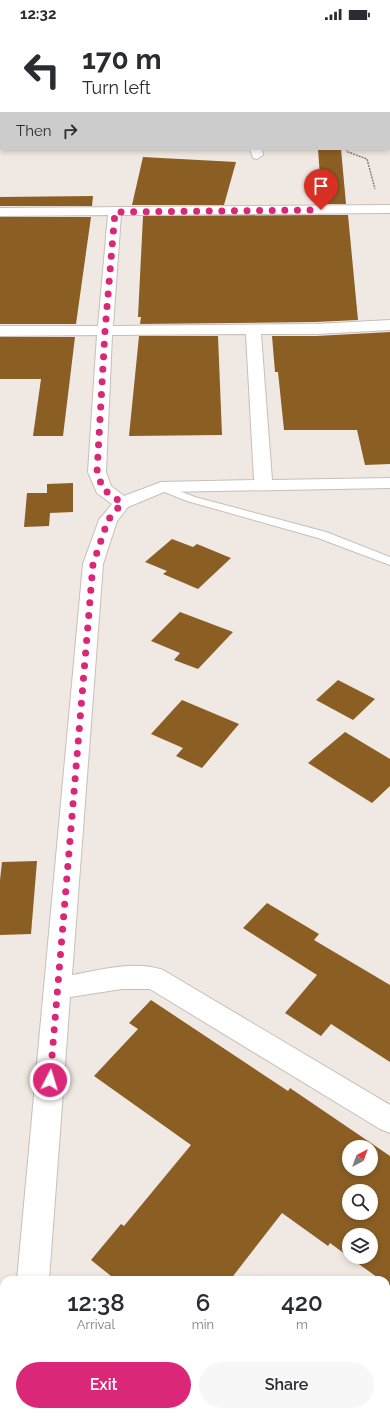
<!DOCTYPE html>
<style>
:root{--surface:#fff;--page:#f7f7f7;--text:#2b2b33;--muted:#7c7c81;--accent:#db2777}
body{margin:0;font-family:Raleway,sans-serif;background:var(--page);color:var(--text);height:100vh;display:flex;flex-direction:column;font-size:15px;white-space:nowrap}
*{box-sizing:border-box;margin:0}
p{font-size:13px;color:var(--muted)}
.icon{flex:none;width:22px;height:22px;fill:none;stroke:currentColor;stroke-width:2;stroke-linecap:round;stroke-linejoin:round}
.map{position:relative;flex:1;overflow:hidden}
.panel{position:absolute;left:0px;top:1248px;width:390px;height:140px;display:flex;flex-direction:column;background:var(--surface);border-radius:12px 12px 0 0;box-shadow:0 2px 6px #0003}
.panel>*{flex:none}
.guide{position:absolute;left:0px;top:0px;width:390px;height:122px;box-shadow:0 2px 6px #0003;background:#fff;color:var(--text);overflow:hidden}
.needle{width:26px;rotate:41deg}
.controls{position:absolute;left:342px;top:1112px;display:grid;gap:8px}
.controls a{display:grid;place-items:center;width:36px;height:36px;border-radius:50%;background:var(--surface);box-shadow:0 2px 6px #0003;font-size:20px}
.pin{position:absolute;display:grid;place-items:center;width:34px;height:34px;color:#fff;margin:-41px -17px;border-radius:50% 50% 50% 0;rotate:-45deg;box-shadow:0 0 4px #0007}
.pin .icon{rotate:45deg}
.me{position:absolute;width:44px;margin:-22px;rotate:5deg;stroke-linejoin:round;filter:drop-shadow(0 0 3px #0008)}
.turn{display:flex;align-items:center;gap:14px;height:84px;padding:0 16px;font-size:18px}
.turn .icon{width:52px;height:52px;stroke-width:2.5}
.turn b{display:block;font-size:28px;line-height:34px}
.then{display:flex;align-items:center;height:38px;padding:0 16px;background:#0003;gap:8px;font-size:15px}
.eta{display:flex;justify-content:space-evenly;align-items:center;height:68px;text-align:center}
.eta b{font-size:24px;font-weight:600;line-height:28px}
.primary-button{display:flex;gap:8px;margin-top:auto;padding:8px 16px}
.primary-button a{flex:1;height:46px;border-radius:24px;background:var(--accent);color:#fff;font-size:16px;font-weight:600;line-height:46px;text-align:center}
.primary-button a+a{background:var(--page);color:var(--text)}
.status{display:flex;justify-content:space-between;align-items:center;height:28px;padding:0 20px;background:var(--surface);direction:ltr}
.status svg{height:11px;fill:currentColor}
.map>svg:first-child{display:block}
.building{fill:#8b5f24;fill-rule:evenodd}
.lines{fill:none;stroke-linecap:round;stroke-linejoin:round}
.service-casing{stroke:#c6bfba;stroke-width:2}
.minor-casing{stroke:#c6bfba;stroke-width:2}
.path{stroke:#84807c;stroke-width:1.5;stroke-dasharray:2 1;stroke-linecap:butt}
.service{fill:#fff;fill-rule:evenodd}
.minor{fill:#fff;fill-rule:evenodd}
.route{stroke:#db2777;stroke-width:7;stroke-dasharray:0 12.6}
</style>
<div class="status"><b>12:32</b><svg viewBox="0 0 49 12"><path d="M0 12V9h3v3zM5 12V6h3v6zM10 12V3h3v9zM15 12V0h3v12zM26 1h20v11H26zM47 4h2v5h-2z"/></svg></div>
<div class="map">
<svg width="390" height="1388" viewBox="0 0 390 1388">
<rect width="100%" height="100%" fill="#f0e9e3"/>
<!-- building -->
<g class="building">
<path d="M318,121H341L346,176H322Z"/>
<path d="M143,129L236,134L224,177H132Z"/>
<path d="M93,168L92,178H0V169Z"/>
<path d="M323,187H348L358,292L316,294L140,296L141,289H138L143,188Z"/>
<path d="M0,189H91L76,296H0Z"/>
<path d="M390,304V436L365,437L357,402H284L278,344H275L272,308H316Z"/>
<path d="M139,308H218L222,407L129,408Z"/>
<path d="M0,309H75L63,408H33L41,351H0Z"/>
<path d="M73,455V484L50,485L49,498L24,499L27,465H47V456Z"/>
<path d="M172,511L193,519L197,516L231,530L198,561L163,546L167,543L145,534Z"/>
<path d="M180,584L233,604L198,641L174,632L180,625L151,613Z"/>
<path d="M338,652L375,671L353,692L316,672Z"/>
<path d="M182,672L239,696L202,740L176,728L183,720L151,706Z"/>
<path d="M345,704L390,731V758L372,775L308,735Z"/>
<path d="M37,833L31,906L0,907V852L2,834Z"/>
<path d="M267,875L319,906L314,912L390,957V1034L331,996L321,1008L285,985L317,947L243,900Z"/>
<path d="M151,972L288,1063L290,1060L390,1128V1258L386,1255V1252H381L349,1229H371V1207H349V1229L330,1215L328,1218L282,1185L230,1252H116L91,1232L121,1196L124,1198L191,1117L94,1048L138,1001L129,995ZM349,1119H371V1141H349ZM349,1163H371V1185H349Z"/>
</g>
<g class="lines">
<defs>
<path id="service" d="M161,456L195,469L326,504L390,529V537L318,510L187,473L157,461L155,459L157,457Z"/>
<g id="minor">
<path d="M235,0H245L246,1H236Z"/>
<rect x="296" y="0" width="10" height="1"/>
<rect x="389" y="67" width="1" height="6"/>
<rect x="0" y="71" width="1" height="6"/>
<path d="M250,121H262L263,127L257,131L253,130Z"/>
<path d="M390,177V185L121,187L113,298L316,296L390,292V302L316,306H261L272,452L390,450V460L164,464L128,479L117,493L103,536L72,947C101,942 135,932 163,942L390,1077V1105L380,1101L150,961H122L70,969L49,1252H17L83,536L99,492L112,476L97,465L88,444L97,307L0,308V298H98L108,187L0,188V180ZM246,306L254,452L161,454L124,468L111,458L106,444L112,307Z"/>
<path d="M4,1259V1291L0,1292V1260Z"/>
<rect x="9" y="1384" width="34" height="4"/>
<path d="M194,1384H232L234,1388H196Z"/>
</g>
</defs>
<!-- service casing -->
<use href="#service" class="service-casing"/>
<!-- minor casing -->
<use href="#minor" class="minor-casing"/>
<!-- path -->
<path class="path" d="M346,121L348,124L367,131L375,161"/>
<!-- service -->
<use href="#service" class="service"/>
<!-- minor -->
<use href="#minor" class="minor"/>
</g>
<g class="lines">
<!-- route -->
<path class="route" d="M50,1052L93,536L108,492L122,475L103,461L97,444L105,303L115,184L321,182"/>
</g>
</svg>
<div class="controls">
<a><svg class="needle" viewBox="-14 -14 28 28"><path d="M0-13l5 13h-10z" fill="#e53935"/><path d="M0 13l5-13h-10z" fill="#7c7c81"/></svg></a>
<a><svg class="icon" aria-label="search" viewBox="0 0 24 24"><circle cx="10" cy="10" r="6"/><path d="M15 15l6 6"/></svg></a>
<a><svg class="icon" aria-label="layers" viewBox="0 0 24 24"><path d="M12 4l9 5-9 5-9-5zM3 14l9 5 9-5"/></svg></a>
</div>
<div class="pin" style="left:321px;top:182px;background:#d93025"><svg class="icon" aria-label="arrive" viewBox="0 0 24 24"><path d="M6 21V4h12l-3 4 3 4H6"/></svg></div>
<svg class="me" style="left:50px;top:1052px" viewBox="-20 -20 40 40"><circle r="17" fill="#db2777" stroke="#fff" stroke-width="3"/><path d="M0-11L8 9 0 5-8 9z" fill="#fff"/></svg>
<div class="guide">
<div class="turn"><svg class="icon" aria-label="left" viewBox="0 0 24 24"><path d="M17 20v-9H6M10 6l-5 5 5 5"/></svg><div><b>170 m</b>Turn left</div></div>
<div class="then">Then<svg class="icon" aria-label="right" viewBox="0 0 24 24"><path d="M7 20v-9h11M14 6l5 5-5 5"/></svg></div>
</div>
<section class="panel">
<div class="eta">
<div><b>12:38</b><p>Arrival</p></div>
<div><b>6</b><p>min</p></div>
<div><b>420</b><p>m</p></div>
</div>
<div class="primary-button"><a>Exit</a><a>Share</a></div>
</section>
</div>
